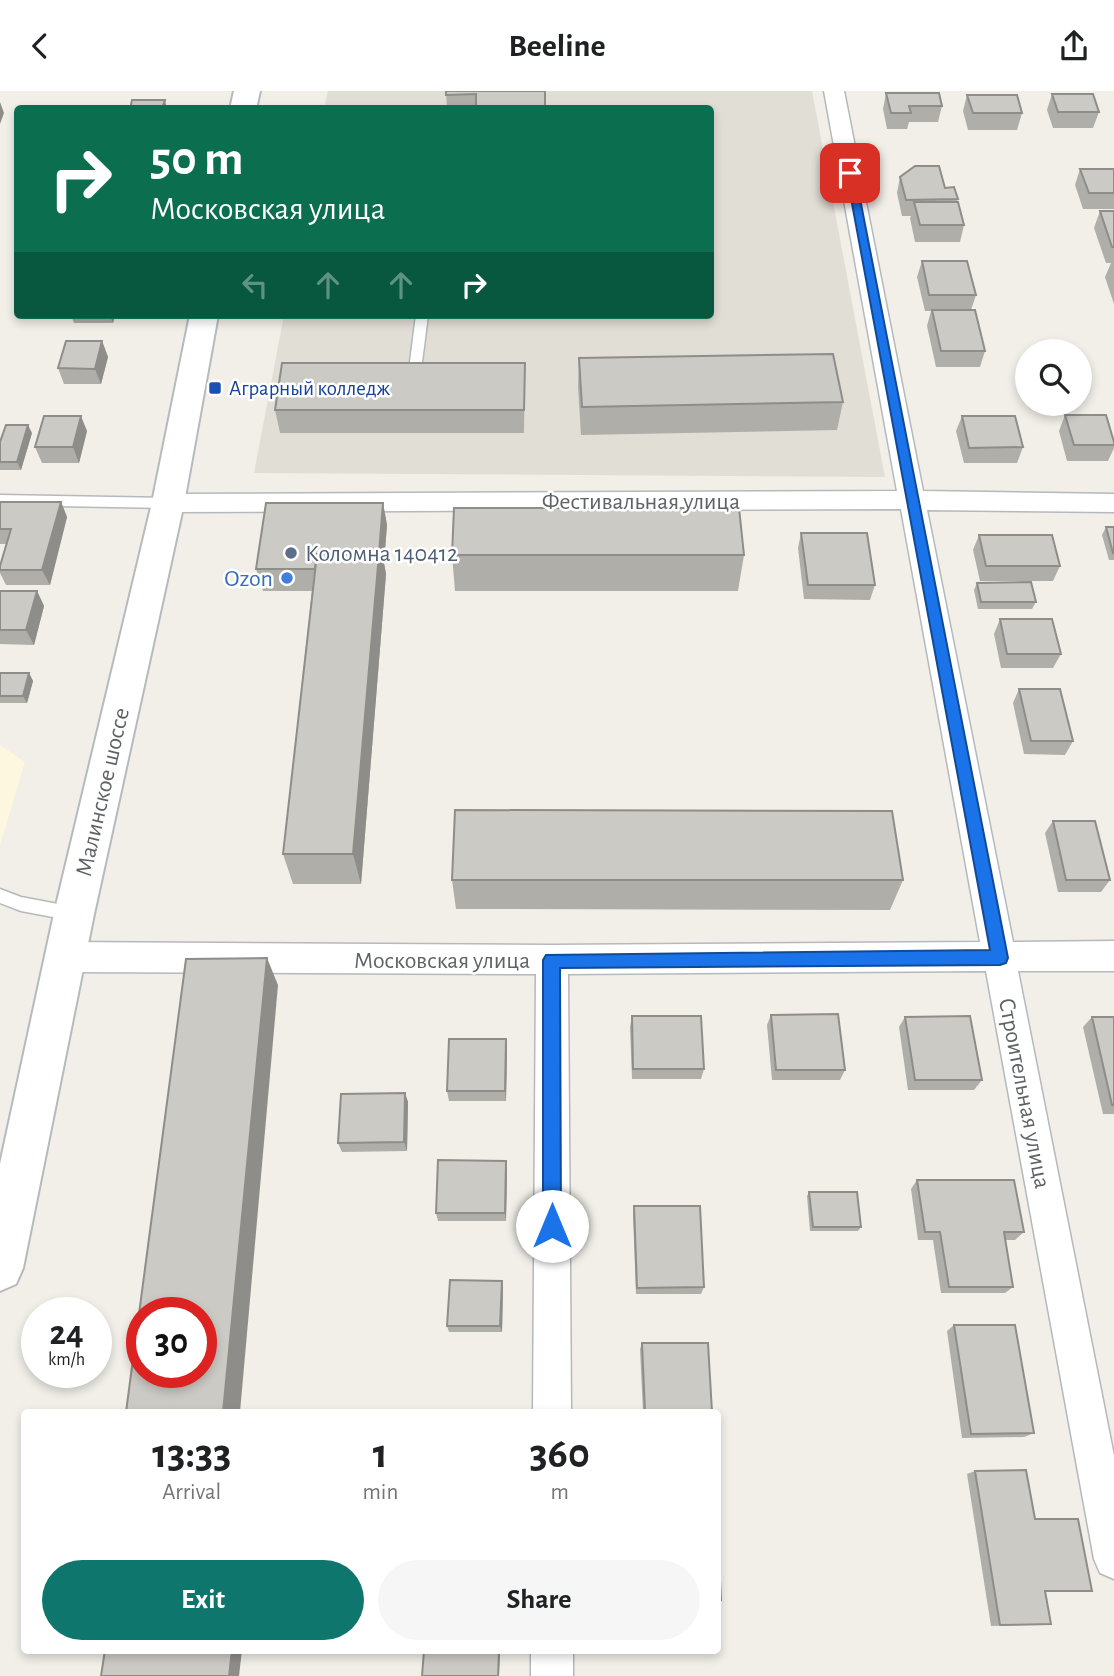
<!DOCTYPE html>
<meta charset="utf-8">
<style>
:root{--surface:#fff;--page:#f6f6f6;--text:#202124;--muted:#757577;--accent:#0f766e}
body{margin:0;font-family:"Alegreya Sans",sans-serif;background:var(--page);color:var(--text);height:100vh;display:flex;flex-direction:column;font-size:26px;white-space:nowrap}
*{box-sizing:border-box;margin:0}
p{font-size:23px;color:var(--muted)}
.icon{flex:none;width:38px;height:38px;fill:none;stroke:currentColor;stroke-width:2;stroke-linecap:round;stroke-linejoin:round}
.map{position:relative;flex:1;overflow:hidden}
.details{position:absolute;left:21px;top:1318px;width:700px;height:245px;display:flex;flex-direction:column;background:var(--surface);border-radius:7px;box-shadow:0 4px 10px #0003}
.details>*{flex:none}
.hud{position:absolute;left:14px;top:14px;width:700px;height:214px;border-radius:7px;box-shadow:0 4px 10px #0003;background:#0b6e4f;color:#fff;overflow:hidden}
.tools{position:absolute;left:1015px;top:248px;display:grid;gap:14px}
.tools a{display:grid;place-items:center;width:77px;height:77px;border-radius:50%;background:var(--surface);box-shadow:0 4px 10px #0003;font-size:35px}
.speed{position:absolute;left:21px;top:1206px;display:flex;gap:14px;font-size:35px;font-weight:700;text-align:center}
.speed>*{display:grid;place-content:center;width:91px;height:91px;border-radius:50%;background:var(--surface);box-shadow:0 4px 10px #0003;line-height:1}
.speed small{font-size:18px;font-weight:400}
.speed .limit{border:10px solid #d22;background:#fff;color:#111}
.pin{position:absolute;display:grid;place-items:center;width:60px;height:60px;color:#fff;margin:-30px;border-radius:14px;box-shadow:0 4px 10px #0006}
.me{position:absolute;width:77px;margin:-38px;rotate:0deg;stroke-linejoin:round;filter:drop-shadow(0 0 5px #0008)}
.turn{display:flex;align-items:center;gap:24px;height:147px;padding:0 21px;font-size:32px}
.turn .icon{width:91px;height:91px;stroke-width:2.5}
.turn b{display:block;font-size:49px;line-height:60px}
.lanes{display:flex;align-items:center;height:66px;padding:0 21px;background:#0003;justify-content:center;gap:35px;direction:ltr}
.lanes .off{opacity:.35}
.eta{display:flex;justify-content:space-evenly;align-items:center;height:119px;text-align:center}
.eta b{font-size:42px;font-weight:600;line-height:49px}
.button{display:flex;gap:14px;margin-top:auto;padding:14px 21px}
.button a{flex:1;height:80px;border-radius:42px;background:var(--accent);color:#fff;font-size:28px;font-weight:600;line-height:80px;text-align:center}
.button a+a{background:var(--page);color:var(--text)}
header{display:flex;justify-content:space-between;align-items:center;height:91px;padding:0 21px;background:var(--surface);font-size:32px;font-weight:600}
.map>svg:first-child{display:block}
.commercial{fill:#fef7e0}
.education{fill:#e1ded6}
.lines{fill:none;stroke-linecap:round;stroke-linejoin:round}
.lane-casing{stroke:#b5b8bc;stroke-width:3}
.street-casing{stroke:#b5b8bc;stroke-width:3}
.secondary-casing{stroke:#b6babf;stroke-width:4}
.lane{fill:#fff;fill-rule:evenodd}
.street{fill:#fff;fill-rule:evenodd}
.secondary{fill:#fff;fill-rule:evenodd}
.wall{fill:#afaea9}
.shaded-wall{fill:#8f8d8a}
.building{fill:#cccac5;stroke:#8f8d8a;stroke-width:2;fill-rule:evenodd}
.route{fill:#1a73e8;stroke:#114b97;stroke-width:2}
.transit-dot{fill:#1a4fb4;stroke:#fff;stroke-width:2.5}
.service-dot{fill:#5c6f8a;stroke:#fff;stroke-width:2.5}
.shop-dot{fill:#3f7fe0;stroke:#fff;stroke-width:2.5}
.labels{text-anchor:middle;stroke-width:5;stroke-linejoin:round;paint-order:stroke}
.far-transit-label{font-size:21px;fill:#164399;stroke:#fff;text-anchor:start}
.street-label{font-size:24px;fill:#5f6368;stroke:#fff}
.service-label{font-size:24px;fill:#4e5e75;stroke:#fff;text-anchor:start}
.shop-label{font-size:24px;fill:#366cbe;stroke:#fff;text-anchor:end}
</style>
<header><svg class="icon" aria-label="back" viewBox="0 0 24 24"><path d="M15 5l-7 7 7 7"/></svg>Beeline<svg class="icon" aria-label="share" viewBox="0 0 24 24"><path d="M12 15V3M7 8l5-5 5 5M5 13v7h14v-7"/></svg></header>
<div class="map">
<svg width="1114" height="1585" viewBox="0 0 1114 1585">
<rect width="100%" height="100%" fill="#f1efe8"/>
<!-- commercial -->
<path class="commercial" d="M0,654L25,671L0,754Z"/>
<!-- education -->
<path class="education" d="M328,0H812L885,386L254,382L284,224H710V18L324,17Z"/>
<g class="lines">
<defs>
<g id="lane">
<path d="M416,224H428L422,271L416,275L410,271Z"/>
<path d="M0,404L168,407L175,412L168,417L0,414Z"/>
<path d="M0,798L21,806L74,816L80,818L82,823L80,828L74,830L21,820L0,812Z"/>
</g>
<g id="street">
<path d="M824,0H844L923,400L1114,403V421L927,419L1013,851L1114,850V880H1018L1114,1365V1488L1100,1482L1094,1468L986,880L568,883L571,1321H533L536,883L64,881L53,876L48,866L53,856L64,851L552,854L980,851L901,418L168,421L159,419L155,412L159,405L168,403L897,400Z"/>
<rect x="531" y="1559" width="42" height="26"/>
</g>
<g id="secondary">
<path d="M234,0H260L256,18H230Z"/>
<path d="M190,224H218L184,412L94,823L23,1177L16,1193L0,1200V1073L54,823L152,412Z"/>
</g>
</defs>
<!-- lane casing -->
<use href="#lane" class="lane-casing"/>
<!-- street casing -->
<use href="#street" class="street-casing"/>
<!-- secondary casing -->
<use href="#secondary" class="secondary-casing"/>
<!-- lane -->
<use href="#lane" class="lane"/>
<!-- street -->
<use href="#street" class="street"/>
<!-- secondary -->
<use href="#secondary" class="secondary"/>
</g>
<!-- wall -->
<g class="wall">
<path d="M446,0H545V18H447Z"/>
<path d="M886,2L942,15L938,31H909L907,38H887L883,18Z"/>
<path d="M1052,3L1099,21L1093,37H1053L1047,19Z"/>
<path d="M967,4L1022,22L1017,39H968L963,20Z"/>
<path d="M1080,78H1114V118H1083L1075,94Z"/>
<path d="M900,86L945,97L958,108L957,111L964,134L960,151H915L910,127L911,125H902L897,102Z"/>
<path d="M1100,120H1114V213L1105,186L1111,172H1106L1094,137Z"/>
<path d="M922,170L976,204L971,219L985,260L980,276H936L927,235L931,220H925L917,186Z"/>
<path d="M71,224H115L113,232H74Z"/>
<path d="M102,250L108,266L101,293H64L58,277Z"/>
<path d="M579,267L843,311L837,339L581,344L578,296Z"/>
<path d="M525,272L524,342H280L275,319Z"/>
<path d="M1065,324L1114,351V357L1108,370H1067L1059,340Z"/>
<path d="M962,325L1023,356L1017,372H964L956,340Z"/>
<path d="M87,340L79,372H42L35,356Z"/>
<path d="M32,342L21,379H0V351Z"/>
<path d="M0,411H61L67,426L50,494H6L0,482V475L7,453H0Z"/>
<path d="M383,412L387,434L384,472L386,483L361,793H293L283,763L312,500H263L256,478Z"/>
<path d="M1106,436H1114V469H1109L1102,444Z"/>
<path d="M801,442L875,494L870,509L804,508L798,457Z"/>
<path d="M979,444L1060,475L1053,490H980L973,459Z"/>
<path d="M452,464H744L738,500H455Z"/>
<path d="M977,492L1036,511L1032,518H978L974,499Z"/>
<path d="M0,500H37L44,515L34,554L0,553Z"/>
<path d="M1000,528L1061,563L1053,577H1001L994,543Z"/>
<path d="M0,582H29L33,590L27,612H0Z"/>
<path d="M1019,598L1073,650L1065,664L1024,663L1013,612Z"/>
<path d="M1053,730L1110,789L1101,801H1058L1045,742Z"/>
<path d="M452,789H903L890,819L456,818Z"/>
<path d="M771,924L845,979L840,989H772L767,934Z"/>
<path d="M632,925L704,978L701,988H632L630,936Z"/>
<path d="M905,926L982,989L974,999H908L899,936Z"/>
<path d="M1092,926H1114V1023H1103L1083,936Z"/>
<path d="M506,948L507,958L506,1010H449L447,1000Z"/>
<path d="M405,1002L408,1011L407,1060L342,1061L338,1052Z"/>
<path d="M507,1078L506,1130H438L436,1122Z"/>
<path d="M917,1089L1024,1141L1015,1149H1005L1013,1196L1005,1202H941L933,1149H918L911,1098Z"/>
<path d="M809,1101L861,1136L858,1140H810L807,1105Z"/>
<path d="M634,1115L704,1196L701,1203H636L633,1123Z"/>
<path d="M502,1190L503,1197L502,1241H449L447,1235Z"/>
<path d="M954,1234L1034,1342L1024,1346L962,1347L947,1240Z"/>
<path d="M642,1252L712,1321H643L640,1258Z"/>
<path d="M975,1380L1035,1428L1092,1500L1045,1501L1051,1533L991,1535L967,1383Z"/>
</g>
<!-- shaded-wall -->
<g class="shaded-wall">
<path d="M165,9L167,18H162Z"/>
<path d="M0,11L4,22L0,33Z"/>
<path d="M110,224H115L113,232Z"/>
<path d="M102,250L108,266L101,293L95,278Z"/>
<path d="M81,325L87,340L79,372L73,356Z"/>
<path d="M28,334L32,342L21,379L17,371Z"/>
<path d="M61,411L67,426L50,494L42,479Z"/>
<path d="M383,412L387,434L384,472L386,483L361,793L353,763Z"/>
<path d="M37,500L44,515L34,554L26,539Z"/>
<path d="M29,582L33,590L27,612L23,605Z"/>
<path d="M267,867L278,894L240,1321H223Z"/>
<path d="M506,948L507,958L506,1010L505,1000Z"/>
<path d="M405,1002L408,1011L407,1060L404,1051Z"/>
<path d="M506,1070L507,1078L506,1130L505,1122Z"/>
<path d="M502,1190L503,1197L502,1241L500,1235Z"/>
<path d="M232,1559H242L239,1585H229Z"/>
<path d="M499,1560H500L499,1585H498Z"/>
</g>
<!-- building -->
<g class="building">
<path d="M446,0H545V18H476V3L446,4Z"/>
<path d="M886,2H939L942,15H909L911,22H891Z"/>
<path d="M1052,3H1093L1099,21H1058Z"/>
<path d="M967,4H1017L1022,22H973Z"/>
<path d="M132,9H165L162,18H130Z"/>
<path d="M915,75H939L945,97L954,96L958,108L906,109L900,86Z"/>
<path d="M1080,78H1114V102H1089Z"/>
<path d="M914,111H958L964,134H920Z"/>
<path d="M1100,120H1114V156H1112Z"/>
<path d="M922,170H967L976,204H929Z"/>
<path d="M932,219H975L985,260H941Z"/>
<path d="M66,250H102L95,278L58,277Z"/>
<path d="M833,263L843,311L582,316L579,267Z"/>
<path d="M282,272H525L524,319H275Z"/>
<path d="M1065,324H1106L1114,351V354H1074Z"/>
<path d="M44,325H81L73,356H35Z"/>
<path d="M962,325H1015L1023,356L969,357Z"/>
<path d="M6,334H28L17,371H0V351Z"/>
<path d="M0,411H61L42,479H0V475L11,438H0Z"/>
<path d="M266,412H383L379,462H382L381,478L379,463H317L315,478H256Z"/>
<path d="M454,417H739L744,464H452Z"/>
<path d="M1106,436H1114V462H1113Z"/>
<path d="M801,442H867L875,494H808Z"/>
<path d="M979,444H1052L1060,475H986Z"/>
<path d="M317,463H379L353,763H283Z"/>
<path d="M1031,491L1036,511H981L977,492Z"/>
<path d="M0,500H37L26,539H0Z"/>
<path d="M1000,528H1052L1061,563H1007Z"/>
<path d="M0,582H29L23,605H0Z"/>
<path d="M1019,598H1060L1073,650H1031Z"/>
<path d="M455,719L892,720L903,789H452Z"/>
<path d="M1053,730H1095L1110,789H1066Z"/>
<path d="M267,867L223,1321H126L186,868ZM142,1222H201V1281H142Z"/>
<path d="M838,923L845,979H776L771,924Z"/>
<path d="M632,925H701L704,978H633Z"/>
<path d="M970,925L982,989H915L905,926Z"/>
<path d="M1092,926H1114V1014H1112Z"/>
<path d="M449,948H506L505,1000H447Z"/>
<path d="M405,1002L404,1051L338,1052L341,1003Z"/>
<path d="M438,1069L506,1070L505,1122H436Z"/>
<path d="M917,1089H1014L1024,1141H1004L1013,1196H949L940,1141H925Z"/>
<path d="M809,1101H857L861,1136H813Z"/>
<path d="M634,1115H700L704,1196L637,1197Z"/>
<path d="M450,1189L502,1190L500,1235H447Z"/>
<path d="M954,1234H1015L1034,1342L971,1343Z"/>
<path d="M642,1252H708L712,1321H645Z"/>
<path d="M1026,1379L1035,1428H1078L1092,1500H1045L1051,1533L1000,1534L975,1380Z"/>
<path d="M718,1450L721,1509H718Z"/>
<path d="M105,1559H232L229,1585H101Z"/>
<path d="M424,1560H499L498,1585H422Z"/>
</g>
<!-- route -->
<path class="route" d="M846,80L855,82L1008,867L1006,872L1000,874L560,877L561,1135L558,1142L552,1144L545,1142L543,1135V869L546,864L990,859Z"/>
<!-- markers -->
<rect class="transit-dot" x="208" y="290" width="14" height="14" rx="3.5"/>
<circle class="service-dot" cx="291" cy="462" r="7"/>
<circle class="shop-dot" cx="287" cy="487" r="7"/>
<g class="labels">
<!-- far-transit labels -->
<g class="far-transit-label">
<text x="229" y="304">Аграрный колледж</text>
</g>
<!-- street labels -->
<g class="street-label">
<text x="641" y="418">Фестивальная улица</text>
<text transform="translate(102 701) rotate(-77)" y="8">Малинское шоссе</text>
<text x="442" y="877">Московская улица</text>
<text transform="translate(1025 1002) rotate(79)" y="8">Строительная улица</text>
</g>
<!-- service labels -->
<g class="service-label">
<text x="305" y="470">Коломна 140412</text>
</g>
<!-- shop labels -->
<g class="shop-label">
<text x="273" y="495">Ozon</text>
</g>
</g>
</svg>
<div class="tools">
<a><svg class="icon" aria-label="search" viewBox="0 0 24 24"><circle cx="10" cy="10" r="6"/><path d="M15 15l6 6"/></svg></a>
</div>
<div class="speed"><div>24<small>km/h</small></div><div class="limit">30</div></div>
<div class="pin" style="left:850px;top:82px;background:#d93025"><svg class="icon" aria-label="arrive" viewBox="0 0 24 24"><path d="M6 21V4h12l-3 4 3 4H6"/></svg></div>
<svg class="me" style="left:552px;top:1135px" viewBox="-20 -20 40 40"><circle r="19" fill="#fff"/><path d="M0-13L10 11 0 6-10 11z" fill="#1a73e8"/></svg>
<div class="hud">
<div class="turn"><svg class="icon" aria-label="right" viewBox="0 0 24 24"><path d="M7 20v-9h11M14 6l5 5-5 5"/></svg><div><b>50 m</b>Московская улица</div></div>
<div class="lanes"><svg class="icon off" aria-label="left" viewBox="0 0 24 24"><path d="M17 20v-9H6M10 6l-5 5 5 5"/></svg><svg class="icon off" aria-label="ahead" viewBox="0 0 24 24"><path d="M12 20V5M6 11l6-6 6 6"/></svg><svg class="icon off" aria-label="ahead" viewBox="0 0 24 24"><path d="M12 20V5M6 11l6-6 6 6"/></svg><svg class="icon" aria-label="right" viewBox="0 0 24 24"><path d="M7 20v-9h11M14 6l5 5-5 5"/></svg></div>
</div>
<section class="details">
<div class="eta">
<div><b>13:33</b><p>Arrival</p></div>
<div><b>1</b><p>min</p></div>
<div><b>360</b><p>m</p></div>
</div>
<div class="button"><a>Exit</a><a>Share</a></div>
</section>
</div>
